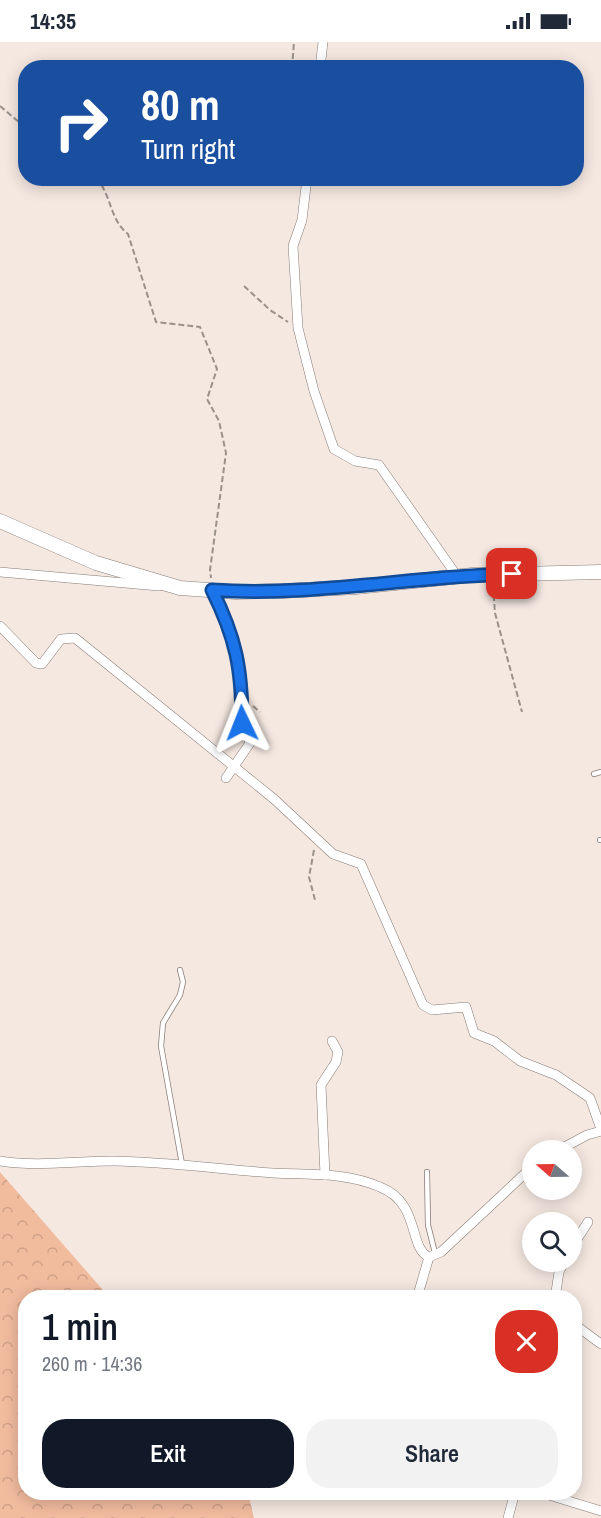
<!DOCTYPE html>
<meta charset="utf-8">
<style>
:root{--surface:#fff;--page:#f2f2f3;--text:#1f2937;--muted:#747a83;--accent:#111827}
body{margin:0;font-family:"Archivo Narrow",sans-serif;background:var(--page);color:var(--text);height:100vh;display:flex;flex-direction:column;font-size:22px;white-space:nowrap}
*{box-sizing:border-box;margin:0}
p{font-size:20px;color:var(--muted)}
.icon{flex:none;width:33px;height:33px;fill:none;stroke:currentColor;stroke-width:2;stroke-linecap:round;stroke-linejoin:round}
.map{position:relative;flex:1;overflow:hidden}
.drawer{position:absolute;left:18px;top:1248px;width:564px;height:210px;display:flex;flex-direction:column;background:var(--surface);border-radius:24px;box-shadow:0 3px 15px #0003}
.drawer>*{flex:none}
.hud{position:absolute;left:18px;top:18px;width:566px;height:126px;border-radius:24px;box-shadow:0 3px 15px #0003;background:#1a4fa0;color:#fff;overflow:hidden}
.needle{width:39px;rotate:290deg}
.buttons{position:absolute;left:522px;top:1098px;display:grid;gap:12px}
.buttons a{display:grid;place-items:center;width:60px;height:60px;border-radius:50%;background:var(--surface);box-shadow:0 3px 15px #0003;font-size:30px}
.pin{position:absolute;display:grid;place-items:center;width:51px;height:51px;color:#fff;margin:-26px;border-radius:12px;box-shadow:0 3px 9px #0006}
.me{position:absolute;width:66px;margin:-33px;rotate:358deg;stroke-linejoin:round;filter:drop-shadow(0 0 4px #0008)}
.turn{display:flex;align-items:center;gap:21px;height:126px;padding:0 24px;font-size:27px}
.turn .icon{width:78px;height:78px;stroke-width:2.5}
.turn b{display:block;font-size:42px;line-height:51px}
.round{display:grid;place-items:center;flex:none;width:63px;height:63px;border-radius:24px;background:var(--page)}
.headline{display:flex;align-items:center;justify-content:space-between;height:102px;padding:0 24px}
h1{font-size:36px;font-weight:600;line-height:45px;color:var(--accent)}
.primary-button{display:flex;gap:12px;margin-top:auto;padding:12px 24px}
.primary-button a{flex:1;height:69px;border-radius:24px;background:var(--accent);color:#fff;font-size:24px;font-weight:600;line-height:69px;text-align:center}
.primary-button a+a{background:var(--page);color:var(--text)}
.status{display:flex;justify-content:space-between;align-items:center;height:42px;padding:0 30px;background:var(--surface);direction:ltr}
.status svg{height:16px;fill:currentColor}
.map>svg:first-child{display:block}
.forest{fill:url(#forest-crowns)}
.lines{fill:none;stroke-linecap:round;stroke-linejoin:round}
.lane-casing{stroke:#877b75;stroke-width:6}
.street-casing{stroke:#877b75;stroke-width:10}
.secondary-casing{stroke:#877b75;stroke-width:15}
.path{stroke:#9a918b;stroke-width:2;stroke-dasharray:6 3;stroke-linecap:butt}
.lane{stroke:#fff;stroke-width:4.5}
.street{stroke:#fff;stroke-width:9}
.secondary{stroke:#fff;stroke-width:14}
.route-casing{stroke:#114b97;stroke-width:15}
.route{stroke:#1a73e8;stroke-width:10}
</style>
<div class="status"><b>14:35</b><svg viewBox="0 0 49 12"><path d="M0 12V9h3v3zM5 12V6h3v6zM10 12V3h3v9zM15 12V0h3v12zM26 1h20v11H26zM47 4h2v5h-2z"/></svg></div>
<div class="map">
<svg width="601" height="1476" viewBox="0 0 601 1476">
<defs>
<pattern id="forest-crowns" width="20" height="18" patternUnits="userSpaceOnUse" patternTransform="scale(1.5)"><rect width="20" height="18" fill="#f1bb9e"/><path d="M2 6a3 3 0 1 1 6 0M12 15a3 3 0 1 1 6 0" fill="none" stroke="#cea088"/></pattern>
</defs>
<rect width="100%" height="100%" fill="#f5e8e1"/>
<!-- forest -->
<path class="forest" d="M0,1130L109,1255L26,1256V1450L248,1451L254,1476H0Z"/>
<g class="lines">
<defs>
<g id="lane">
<path d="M594,732L601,730"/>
<path d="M600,798H601"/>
<path d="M180,928L183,940L180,953L163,981L161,1004L182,1122"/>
<path d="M427,1130L428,1183L435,1211"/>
</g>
<g id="street">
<path d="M320,26L323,0"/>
<path d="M307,136L302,178L293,204L298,286L314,349L334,407L355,419L379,423L457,534"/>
<path d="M0,530L159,544"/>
<path d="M212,548C224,571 235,593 239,618C243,647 240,674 250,701L226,736"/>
<path d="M0,584L36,621L42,622L61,597L75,596L274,757L333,812L361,822L423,963L432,968L466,965L474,991L494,999L520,1019L556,1033L590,1056L601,1087"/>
<path d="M559,1108L587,1093L601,1089"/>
<path d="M0,1119C37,1125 76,1119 114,1119C167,1120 219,1127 273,1131C310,1133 345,1130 380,1145C421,1161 408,1206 429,1215"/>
<path d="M325,1133L321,1043L336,1020L338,1010L332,999"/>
<path d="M572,1205L588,1180"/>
<path d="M429,1215L441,1210L532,1125"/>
<path d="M417,1256L429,1215"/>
<path d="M555,1256L559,1230L564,1220"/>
<path d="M574,1282L601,1302"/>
<path d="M539,1450L601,1469"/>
<path d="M508,1476L515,1450"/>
</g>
<path id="secondary" d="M0,479L96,521L180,546L236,550L283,549L356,545L472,533L601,530"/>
</defs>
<!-- lane casing -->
<use href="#lane" class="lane-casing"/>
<!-- street casing -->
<use href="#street" class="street-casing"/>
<!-- secondary casing -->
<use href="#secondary" class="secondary-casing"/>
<!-- path -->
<g class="path">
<path d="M292,26L294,0"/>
<path d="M0,64L26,86"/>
<path d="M96,136C112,153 109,177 128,192L156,280L200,285L217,327L207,357L219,379L226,411L210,528L211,536"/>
<path d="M244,244L270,268L288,280"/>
<path d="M493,544L495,571L522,670"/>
<path d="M253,664L260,670"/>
<path d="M314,808L309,835L315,858"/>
</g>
<!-- lane -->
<use href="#lane" class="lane"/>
<!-- street -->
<use href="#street" class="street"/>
<!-- secondary -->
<use href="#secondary" class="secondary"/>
</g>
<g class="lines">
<defs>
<path id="route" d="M242,681C242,627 236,596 212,548C313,555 412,534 512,532"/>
</defs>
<!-- route casing -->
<use href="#route" class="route-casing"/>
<!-- route -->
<use href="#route" class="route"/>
</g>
</svg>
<div class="buttons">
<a><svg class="needle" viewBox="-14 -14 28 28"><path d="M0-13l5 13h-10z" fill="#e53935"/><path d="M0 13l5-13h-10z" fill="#747a83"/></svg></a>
<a><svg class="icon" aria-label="search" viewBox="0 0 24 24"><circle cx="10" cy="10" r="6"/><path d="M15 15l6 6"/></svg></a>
</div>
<div class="pin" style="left:512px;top:532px;background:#d93025"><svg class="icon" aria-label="arrive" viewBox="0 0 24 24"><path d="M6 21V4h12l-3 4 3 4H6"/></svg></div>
<svg class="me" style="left:242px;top:681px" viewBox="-20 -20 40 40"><path d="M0-17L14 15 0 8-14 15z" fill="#1a73e8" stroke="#fff" stroke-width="4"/></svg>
<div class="hud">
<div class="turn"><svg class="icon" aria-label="right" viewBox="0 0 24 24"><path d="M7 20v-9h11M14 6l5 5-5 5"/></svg><div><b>80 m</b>Turn right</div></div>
</div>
<section class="drawer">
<div class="headline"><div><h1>1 min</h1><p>260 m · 14:36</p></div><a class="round" style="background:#d93025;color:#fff"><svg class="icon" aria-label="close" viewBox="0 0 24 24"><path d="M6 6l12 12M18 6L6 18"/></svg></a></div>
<div class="primary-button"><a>Exit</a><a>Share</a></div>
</section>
</div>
